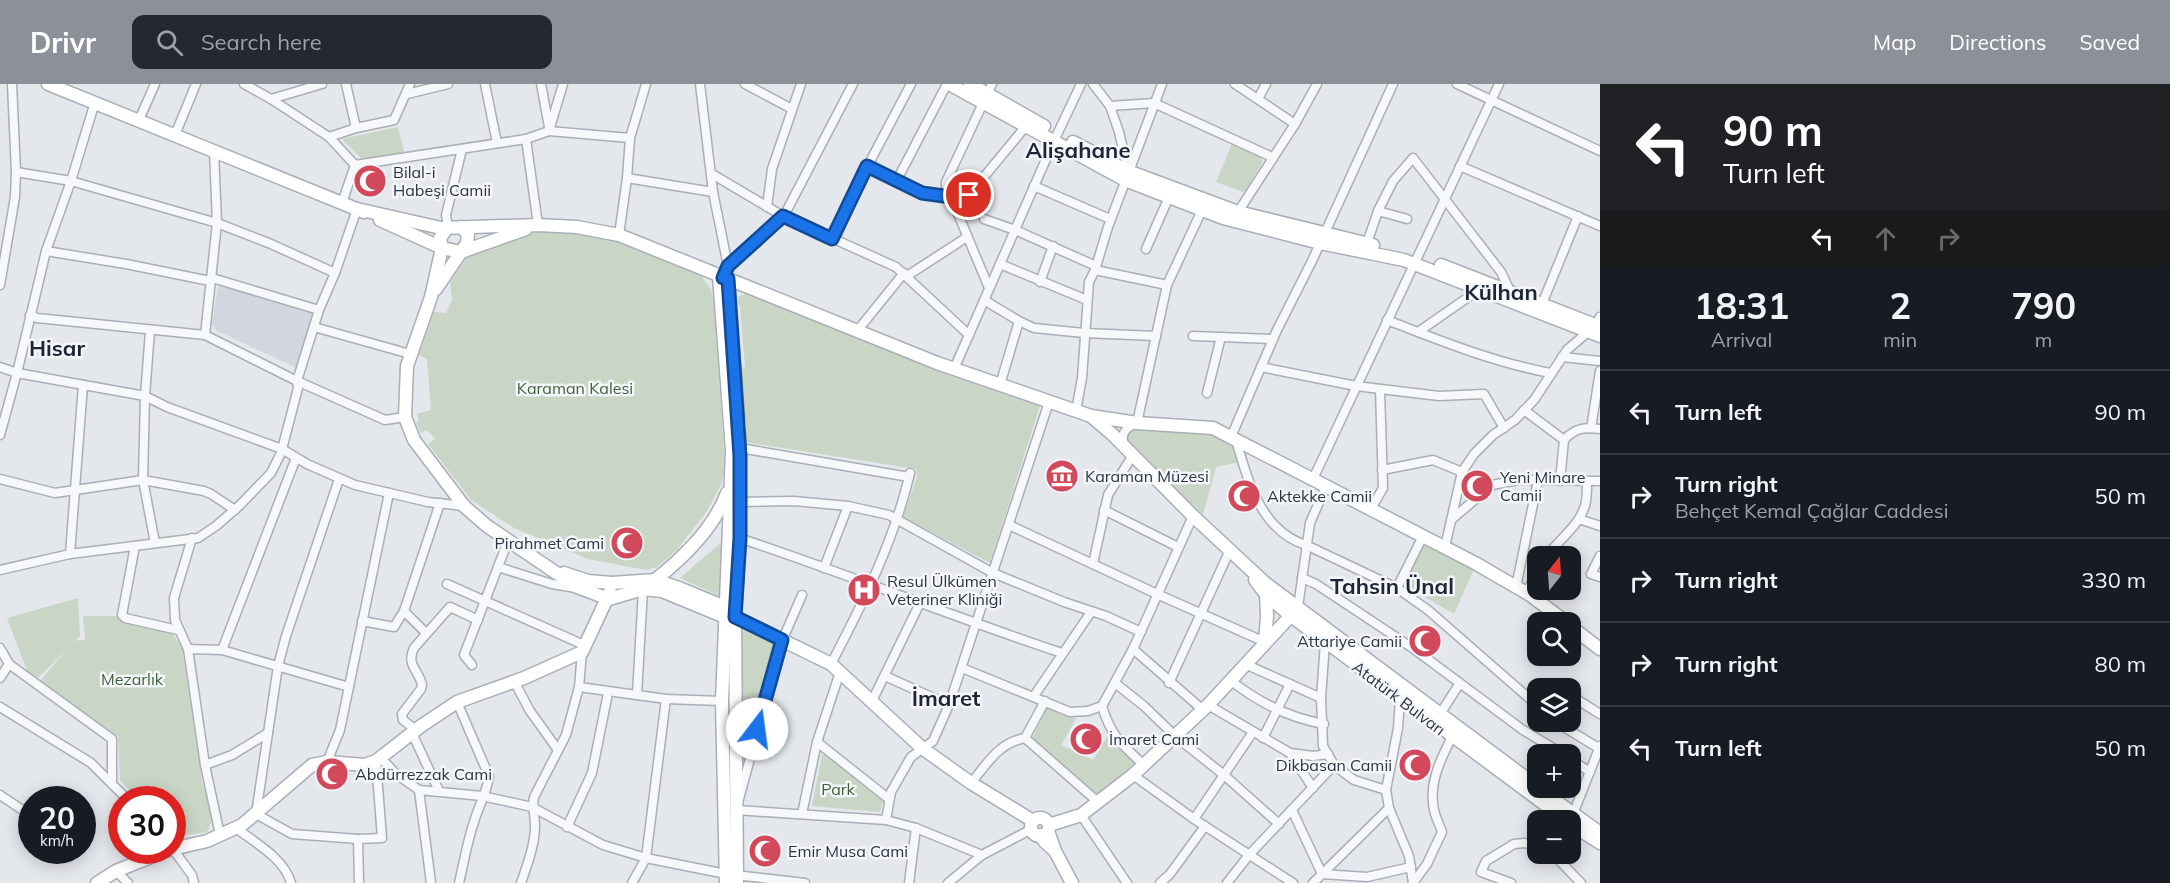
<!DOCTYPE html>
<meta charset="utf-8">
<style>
:root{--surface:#171b24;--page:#242831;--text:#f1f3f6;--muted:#9ea1a6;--line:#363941;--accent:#8c9099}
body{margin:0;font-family:Mulish,sans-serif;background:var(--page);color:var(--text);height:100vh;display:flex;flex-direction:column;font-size:22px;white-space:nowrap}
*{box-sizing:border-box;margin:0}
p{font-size:20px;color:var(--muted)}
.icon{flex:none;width:33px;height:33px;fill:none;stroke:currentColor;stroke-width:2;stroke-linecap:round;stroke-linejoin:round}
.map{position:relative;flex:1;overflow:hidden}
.details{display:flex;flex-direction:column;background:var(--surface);width:570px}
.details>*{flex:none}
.hud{background:#202124;color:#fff;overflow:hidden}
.needle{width:39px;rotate:17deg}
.controls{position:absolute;left:1527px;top:462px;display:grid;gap:12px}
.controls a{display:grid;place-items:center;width:54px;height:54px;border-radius:12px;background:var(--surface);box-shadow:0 3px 15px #0003;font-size:30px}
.speed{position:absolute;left:18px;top:702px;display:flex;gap:12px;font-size:30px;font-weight:700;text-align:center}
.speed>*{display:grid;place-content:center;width:78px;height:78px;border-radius:50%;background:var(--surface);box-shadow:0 3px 15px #0003;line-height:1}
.speed small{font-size:15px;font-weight:400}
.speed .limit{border:9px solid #d22;background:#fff;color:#111}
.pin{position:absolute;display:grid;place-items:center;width:51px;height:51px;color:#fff;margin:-26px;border:3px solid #fff;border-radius:50%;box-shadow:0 2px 6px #0007}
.me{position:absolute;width:66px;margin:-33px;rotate:15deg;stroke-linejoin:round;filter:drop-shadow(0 0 4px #0008)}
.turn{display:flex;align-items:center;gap:21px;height:126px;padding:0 24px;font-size:27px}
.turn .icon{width:78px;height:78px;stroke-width:2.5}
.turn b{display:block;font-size:42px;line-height:51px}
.lanes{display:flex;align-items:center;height:57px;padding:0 24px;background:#0003;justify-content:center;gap:30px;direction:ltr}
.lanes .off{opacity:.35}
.eta{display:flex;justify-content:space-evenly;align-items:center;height:102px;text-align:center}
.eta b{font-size:36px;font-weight:700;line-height:42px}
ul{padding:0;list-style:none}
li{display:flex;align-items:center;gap:18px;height:84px;padding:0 24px;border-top:2px solid var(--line)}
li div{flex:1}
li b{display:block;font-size:22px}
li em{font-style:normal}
header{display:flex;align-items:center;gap:36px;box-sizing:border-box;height:84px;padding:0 30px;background:var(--accent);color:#fff}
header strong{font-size:28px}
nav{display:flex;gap:33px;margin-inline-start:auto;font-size:21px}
.search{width:420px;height:54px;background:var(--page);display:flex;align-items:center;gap:15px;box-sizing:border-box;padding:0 21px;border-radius:12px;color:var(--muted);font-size:22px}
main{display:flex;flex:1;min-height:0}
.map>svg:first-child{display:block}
.built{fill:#d2d6de}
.green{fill:#c9d6c5}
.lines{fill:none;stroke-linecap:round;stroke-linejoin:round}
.street-casing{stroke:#a9aeb7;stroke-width:11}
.secondary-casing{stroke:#a9aeb7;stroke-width:15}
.street{stroke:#f7f8fa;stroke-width:8}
.secondary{stroke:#fff;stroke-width:12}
.route-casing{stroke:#114b97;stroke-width:15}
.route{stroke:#1a73e8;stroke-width:10}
.labels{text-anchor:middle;stroke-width:5;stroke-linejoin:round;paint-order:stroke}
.poi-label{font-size:16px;fill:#2b3445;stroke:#f4f6f9;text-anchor:start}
.park-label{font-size:16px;fill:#3f6138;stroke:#f4f6f9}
.street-label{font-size:16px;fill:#2b3445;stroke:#f4f6f9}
.district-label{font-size:22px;font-weight:bold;fill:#1d2536;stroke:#f4f6f9}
</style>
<header>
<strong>Drivr</strong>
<div class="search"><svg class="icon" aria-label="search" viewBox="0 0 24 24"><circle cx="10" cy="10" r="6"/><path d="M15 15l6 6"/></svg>Search here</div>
<nav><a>Map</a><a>Directions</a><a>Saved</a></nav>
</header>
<main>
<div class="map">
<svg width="1600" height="799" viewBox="0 0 1600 799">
<rect width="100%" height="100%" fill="#e4e7ec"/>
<!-- built -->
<path class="built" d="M222,202L252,208L314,229L297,284L217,247L212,240L218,203Z"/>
<!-- green -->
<g class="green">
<path d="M398,43L404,68L363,76L342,55Z"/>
<path d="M1232,60L1262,73V79L1246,106L1243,108L1216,98Z"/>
<path d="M551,146L611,153L699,188L711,206L714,217L725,384L721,401L707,427L677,466L657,483L646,486L588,475L514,444L471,416L428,360L435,355L427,346L421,349L416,339L419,337L417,330L431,326L427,275L419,271L434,228L446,229L452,216L450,199L470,168L514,152Z"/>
<path d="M746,210L1040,322L990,479L903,433L917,393L916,385L744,358L740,287L745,282L740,222L735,219L739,212Z"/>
<path d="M1130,344L1213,346L1234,357L1240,378L1216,383L1203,431L1129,360L1127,352Z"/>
<path d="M723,457L722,513L680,494Z"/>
<path d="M1425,457L1475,483L1454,530L1403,500Z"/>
<path d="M78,514L80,552L68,565L77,556H85L83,532H116L121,537L171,548L182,563L202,698L213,734L207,748L173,753L172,716L137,715L120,696L118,652L40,597L66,566L38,594L27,587L7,534Z"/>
<path d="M738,544L775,560L748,667L742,666Z"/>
<path d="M1047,623L1076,635L1061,661L1093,676L1107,653L1136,680L1100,712L1032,655Z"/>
<path d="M822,671H827L883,717L880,728L812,722Z"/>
</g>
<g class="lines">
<defs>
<g id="street">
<path d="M244,0L271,15L329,53L355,81"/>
<path d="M346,0L356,44"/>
<path d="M485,0L497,59"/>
<path d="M541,0L549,43"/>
<path d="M700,0L713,108L728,182"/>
<path d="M745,0L792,25"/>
<path d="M992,0L946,98V109C955,116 959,117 969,111L1026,42"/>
<path d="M1093,0L1110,22L1119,48L1128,86"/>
<path d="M1235,0L1295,40"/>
<path d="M1457,0L1600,67"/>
<path d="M407,10L448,0"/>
<path d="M271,15L322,0"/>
<path d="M1258,15L1266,0"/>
<path d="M1110,22L1154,19L1272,73"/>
<path d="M139,36L155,0"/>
<path d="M549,47L563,0"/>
<path d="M175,51L196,0"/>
<path d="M329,53L356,44L394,36L410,0"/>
<path d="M526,55L538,141"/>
<path d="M867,82L922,109L951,113L989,204"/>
<path d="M1460,82L1600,142"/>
<path d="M16,88L71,97L217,139L271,160L335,189"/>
<path d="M712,90L783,132L896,183L969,251"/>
<path d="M627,94L713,108"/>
<path d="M897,96L947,0"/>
<path d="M1034,102L1110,135"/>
<path d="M342,119L355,81L526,55L549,47L630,54"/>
<path d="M767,123L772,85L801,0"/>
<path d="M1378,127L1407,135"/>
<path d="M1238,128L1295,40L1317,0"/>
<path d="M984,135L1015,146L1096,182"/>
<path d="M448,143L446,131L462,65"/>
<path d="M619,151L627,94L630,54L646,0"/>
<path d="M832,155L865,87L911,0"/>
<path d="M1366,162L1378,127L1393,97L1413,74L1501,188L1510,207"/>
<path d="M1146,165L1169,113"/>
<path d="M46,167L126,180L210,197"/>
<path d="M1000,180L1087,216"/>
<path d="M1095,186L1167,201"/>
<path d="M907,192L967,153"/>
<path d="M723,193L728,182L786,128L853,0"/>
<path d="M212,194L319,226"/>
<path d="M1040,198L1053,162"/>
<path d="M0,201L15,113L16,88L12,0"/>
<path d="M984,216L1019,237L1034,244L1084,249L1156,252"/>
<path d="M1542,220L1578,132"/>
<path d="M30,231L37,234L205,251L297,297L385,336L405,333"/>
<path d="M1387,236C1441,257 1493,278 1550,289"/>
<path d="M314,243L410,270"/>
<path d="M857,247L904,189"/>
<path d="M1418,248L1480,205"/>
<path d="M205,251L217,139L214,67"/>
<path d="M1193,252L1273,255"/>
<path d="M1562,273L1600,277"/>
<path d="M0,283L17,289L145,312L167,323L282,365L307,380L355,401L428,418L464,422"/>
<path d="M1261,283L1356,302L1439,312L1484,310L1504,344"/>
<path d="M954,285L1054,57L1081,0"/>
<path d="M1000,301L1019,237"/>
<path d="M1207,309L1221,253"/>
<path d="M1524,326L1564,356L1560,397"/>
<path d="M1076,327L1082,294L1089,198L1095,186L1108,143L1162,0"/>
<path d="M1591,344L1600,287"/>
<path d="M0,351L17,289L46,167L71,97L95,18"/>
<path d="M1231,353L1277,246L1312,177L1393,0"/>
<path d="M1236,356C1248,397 1261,447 1306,461L1397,504L1428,526L1538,622"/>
<path d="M1564,356C1575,344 1584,343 1600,345"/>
<path d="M1124,362C1120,349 1126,343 1137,339L1167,201L1202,126"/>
<path d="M740,364L909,393"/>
<path d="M1382,386L1433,376L1462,388"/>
<path d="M0,395L55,409L143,396L145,312L150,247"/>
<path d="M1313,395L1499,0"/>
<path d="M740,418L794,417L848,422L889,431L993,489L1064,518L1106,532L1141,548"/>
<path d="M1371,425L1383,404L1380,305"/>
<path d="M1104,426L1178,463"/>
<path d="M1579,435L1600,442"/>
<path d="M1451,436L1492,401L1518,396L1600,397"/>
<path d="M1009,441L1157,510L1265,558"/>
<path d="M192,454L174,514L175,536L188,565L205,681L220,751"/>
<path d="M739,454C848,490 953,533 1062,569"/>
<path d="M155,459L143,396L204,407L211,410L235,426"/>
<path d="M135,462L122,531L125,534L178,546"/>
<path d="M1445,463L1462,388L1474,370L1493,351L1515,336L1534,316L1567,266L1596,241L1600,233"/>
<path d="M70,470L83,301"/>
<path d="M1547,472C1559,455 1583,439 1586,417C1587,411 1587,404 1587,397"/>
<path d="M1600,472L1591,490L1600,493"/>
<path d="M1093,480L1108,411L1133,371"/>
<path d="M498,483L552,500L576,504"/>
<path d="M824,484L848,422"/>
<path d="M0,486L70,470L198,454L216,442L240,421L271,389L281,369L298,304L297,297L319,226L335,189L357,125"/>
<path d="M1302,494L1316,500L1414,565L1523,646L1563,670"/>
<path d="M447,500L584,561"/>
<path d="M1516,503L1538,396"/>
<path d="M1397,504L1423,452"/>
<path d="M1526,509L1538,487"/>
<path d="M802,511L782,557L736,726L886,736L916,744L982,771"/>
<path d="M1298,523L1310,439L1326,402"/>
<path d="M362,537L394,543L404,527"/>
<path d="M426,549L404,527L440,419"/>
<path d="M1325,558L1321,614L1323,662L1334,681L1354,696L1386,706"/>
<path d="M0,564L9,580L0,594"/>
<path d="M188,565L222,566L349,603"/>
<path d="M1133,565L1203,626"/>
<path d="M222,566L296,374"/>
<path d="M9,580L112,655V700"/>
<path d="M831,580C863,519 894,457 910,389"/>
<path d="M1245,580L1321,614"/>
<path d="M472,581L464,571L508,457"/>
<path d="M962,584L1070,628L1088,627L1102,622L1133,565L1193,432"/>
<path d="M885,592L949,621"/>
<path d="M1230,596C1258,618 1289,634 1324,640"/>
<path d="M514,597L530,627L558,666"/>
<path d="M1115,599L1144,622L1175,652L1224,691L1279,740"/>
<path d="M1169,599L1229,468"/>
<path d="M579,603L666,615L722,617"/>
<path d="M1559,603L1561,604"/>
<path d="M637,611L643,505"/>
<path d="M1570,611L1600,630"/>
<path d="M1034,612L1091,528"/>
<path d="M1400,615L1398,644L1386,706L1389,724L1409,772L1413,799"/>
<path d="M872,617L921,517"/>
<path d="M457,618L489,692C488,705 478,724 474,738C467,758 464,778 459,799"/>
<path d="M1208,621L1290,669L1313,704"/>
<path d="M1102,622C1111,652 1121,660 1144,681"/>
<path d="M0,623L91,679L128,716"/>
<path d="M1440,630L1460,599"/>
<path d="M1556,638L1600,665"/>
<path d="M416,646L403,636L402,630L421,605L422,601C418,584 406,582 414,564L450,523L478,536"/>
<path d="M268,649L256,730L292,750L358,755"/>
<path d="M412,649L439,707"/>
<path d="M1025,654L1098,718"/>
<path d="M1263,654L1290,600"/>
<path d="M817,658L889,715"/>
<path d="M1290,669L1313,672L1328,670"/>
<path d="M381,674L396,690L419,706L482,712L532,723L603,761L646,774L726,790L805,799"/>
<path d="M1570,675L1590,688"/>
<path d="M327,678L340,646L389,409"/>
<path d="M205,681L232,671L268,649L278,582L286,552L339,395"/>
<path d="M1133,691L1194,735L1293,799"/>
<path d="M971,699C988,679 998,659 1025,654L1045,617"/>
<path d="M419,706L431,799"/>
<path d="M0,711L27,729"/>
<path d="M1292,726L1322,790L1367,793L1411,783"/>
<path d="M802,730L817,658L840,588"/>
<path d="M1573,730L1600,662"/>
<path d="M1081,731L1127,799"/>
<path d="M1194,735L1253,648"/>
<path d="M886,736L891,708L911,673L933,657L949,621L1049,318"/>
<path d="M567,743L592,689L608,609"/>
<path d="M236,744C255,759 284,774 291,799"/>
<path d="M172,764L192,791L194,799"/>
<path d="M1553,770L1581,799"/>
<path d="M116,787L128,799"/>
<path d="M359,799L358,755L382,754L376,677"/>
<path d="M521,799C527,781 535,761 535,742C535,732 532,723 534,713L566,651L579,603L582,568"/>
<path d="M632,799L646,774L666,615"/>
<path d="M909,799L916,744"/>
<path d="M948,799L982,771L1032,745"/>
<path d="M1160,799L1170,790L1205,742"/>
<path d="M1227,799L1249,771L1334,681"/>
<path d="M1313,799L1389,724"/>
<path d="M1413,799L1427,780L1442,748C1440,742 1437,736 1435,730C1427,703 1440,676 1452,653"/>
<path d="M1511,799L1481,788L1486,777L1514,760L1524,759L1538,762"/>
</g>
<g id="secondary">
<path d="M48,0L364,128"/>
<path d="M949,0L1125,96L1223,134L1320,159L1404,176L1600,252"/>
<path d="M970,0L1044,42"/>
<path d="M1073,58L1128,87L1238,128L1373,161"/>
<path d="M357,125L441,144L538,141L577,143L619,151L937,279L1091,332L1137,339L1213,344L1475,479L1530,511L1566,538"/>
<path d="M380,136L442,164L461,168L526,145"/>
<path d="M448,143L440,154L442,164L431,213L407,282L405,333L414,356L464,422L487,442L577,503L609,515L643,505L662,507L725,533H735"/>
<path d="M1441,181L1600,243"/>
<path d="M719,192L732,367L722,617L726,799"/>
<path d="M728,195L738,333"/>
<path d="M436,205L467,159L468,150L461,143"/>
<path d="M1092,333L1112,350L1193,432L1265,499L1538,703"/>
<path d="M564,489L588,497L612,499L655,496L679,504L725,523L735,533L831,580L922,664L971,699L1033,737"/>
<path d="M655,496C683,474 714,444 727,409"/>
<path d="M1255,496L1267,512L1291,532L1566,736"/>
<path d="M1570,542L1600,565"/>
<path d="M1265,558L1267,532L1266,509"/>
<path d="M1538,704L1600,749"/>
<circle cx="1040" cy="743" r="9"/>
<path d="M1570,740L1600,759"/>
<path d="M1049,741L1081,731L1133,691L1208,621L1296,526"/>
<path d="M1040,751L1045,758L1055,767L1048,747"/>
<path d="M172,765L207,757L242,741L312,681L327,678L365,681L376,677L421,642L457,618L524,594L582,568L610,508"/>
<path d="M1055,767L1072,799"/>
<path d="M97,799L116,787L168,766"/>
<path d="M737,799L735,533L739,454V350"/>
</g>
</defs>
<!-- street casing -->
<use href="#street" class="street-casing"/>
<!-- secondary casing -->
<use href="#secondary" class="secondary-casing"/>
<!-- street -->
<use href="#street" class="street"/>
<!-- secondary -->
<use href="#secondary" class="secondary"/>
</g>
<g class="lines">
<defs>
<path id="route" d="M757,645L782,556L735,533L740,454V372L728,195L723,194L728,182L783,132L832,155L867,82L922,109L951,113L956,116H961L969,111"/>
</defs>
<!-- route casing -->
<use href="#route" class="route-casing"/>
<!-- route -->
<use href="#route" class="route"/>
</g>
<!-- icons -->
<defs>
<symbol id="mosque-disc" viewBox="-11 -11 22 22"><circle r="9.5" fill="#d1495b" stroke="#f4f6f9"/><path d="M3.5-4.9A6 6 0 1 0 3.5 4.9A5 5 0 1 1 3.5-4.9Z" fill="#fff"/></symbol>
<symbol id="museum-disc" viewBox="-11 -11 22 22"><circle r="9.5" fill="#d1495b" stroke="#f4f6f9"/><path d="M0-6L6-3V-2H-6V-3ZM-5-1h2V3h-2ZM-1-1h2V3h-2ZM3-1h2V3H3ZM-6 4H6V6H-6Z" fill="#fff"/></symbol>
<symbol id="hospital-disc" viewBox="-11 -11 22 22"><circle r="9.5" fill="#d1495b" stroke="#f4f6f9"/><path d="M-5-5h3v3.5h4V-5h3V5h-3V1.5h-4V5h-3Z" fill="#fff"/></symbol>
</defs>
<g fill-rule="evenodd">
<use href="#mosque-disc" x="351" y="78" width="38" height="38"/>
<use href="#museum-disc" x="1043" y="373" width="38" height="38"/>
<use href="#mosque-disc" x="1458" y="383" width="38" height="38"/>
<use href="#mosque-disc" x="1225" y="393" width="38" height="38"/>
<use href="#mosque-disc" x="608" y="440" width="38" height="38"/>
<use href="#hospital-disc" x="845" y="487" width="38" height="38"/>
<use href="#mosque-disc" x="1406" y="538" width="38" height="38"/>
<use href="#mosque-disc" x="1067" y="636" width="38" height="38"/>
<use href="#mosque-disc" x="1396" y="662" width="38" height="38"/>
<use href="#mosque-disc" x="313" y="671" width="38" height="38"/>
<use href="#mosque-disc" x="746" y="748" width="38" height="38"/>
</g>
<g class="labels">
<!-- poi labels -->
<g class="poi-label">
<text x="393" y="94">Bilal-i<tspan x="393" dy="18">Habeşi Camii</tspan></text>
<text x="1085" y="398">Karaman Müzesi</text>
<text x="1500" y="399">Yeni Minare<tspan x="1500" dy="18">Camii</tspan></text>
<text x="1267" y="418">Aktekke Camii</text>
<text x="604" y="465" text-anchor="end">Pirahmet Cami</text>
<text x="887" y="503">Resul Ülkümen<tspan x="887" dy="18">Veteriner Kliniği</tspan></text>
<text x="1402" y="563" text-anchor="end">Attariye Camii</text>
<text x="1109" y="661">İmaret Cami</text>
<text x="1392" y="687" text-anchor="end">Dikbasan Camii</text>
<text x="355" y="696">Abdürrezzak Cami</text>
<text x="788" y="773">Emir Musa Cami</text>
</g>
<!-- park labels -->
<g class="park-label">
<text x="575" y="310">Karaman Kalesi</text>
<text x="132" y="601">Mezarlık</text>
<text x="838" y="711">Park</text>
</g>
<!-- street labels -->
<g class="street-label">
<text transform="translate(1399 614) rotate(37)" y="6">Atatürk Bulvarı</text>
</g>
<!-- district labels -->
<g class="district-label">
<text x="1078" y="74">Alişahane</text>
<text x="1501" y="216">Külhan</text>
<text x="57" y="272">Hisar</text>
<text x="1392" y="510">Tahsin Ünal</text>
<text x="946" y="622">İmaret</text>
</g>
</g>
</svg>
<div class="controls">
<a><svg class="needle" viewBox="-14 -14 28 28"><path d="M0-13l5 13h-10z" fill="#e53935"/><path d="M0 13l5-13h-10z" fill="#9ea1a6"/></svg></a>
<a><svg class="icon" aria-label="search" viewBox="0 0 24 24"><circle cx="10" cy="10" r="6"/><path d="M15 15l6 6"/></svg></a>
<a><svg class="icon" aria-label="layers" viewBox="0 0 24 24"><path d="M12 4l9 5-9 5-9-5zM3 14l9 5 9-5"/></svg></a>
<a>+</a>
<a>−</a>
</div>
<div class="speed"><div>20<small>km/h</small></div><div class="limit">30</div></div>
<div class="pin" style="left:969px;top:111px;background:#d93025"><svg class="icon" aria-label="arrive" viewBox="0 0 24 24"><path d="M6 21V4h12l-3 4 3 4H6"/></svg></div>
<svg class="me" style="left:757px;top:645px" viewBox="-20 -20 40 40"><circle r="19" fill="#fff"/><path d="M0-13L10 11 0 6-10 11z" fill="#1a73e8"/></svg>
</div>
<section class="details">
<div class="hud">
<div class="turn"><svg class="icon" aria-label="left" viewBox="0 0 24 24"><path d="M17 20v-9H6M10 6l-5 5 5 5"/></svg><div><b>90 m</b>Turn left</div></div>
<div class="lanes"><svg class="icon" aria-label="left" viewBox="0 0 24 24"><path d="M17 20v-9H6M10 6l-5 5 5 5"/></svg><svg class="icon off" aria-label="ahead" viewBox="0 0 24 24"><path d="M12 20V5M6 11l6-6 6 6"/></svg><svg class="icon off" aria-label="right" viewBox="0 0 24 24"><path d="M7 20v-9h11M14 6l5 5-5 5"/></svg></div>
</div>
<div class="eta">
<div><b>18:31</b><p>Arrival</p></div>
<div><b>2</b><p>min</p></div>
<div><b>790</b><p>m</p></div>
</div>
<ul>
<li><svg class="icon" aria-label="left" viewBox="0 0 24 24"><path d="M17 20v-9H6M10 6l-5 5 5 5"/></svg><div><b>Turn left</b></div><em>90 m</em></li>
<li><svg class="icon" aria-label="right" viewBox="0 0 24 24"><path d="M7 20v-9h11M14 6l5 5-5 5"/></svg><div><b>Turn right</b><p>Behçet Kemal Çağlar Caddesi</p></div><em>50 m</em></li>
<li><svg class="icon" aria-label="right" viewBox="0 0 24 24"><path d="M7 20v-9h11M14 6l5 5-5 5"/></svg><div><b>Turn right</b></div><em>330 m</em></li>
<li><svg class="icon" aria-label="right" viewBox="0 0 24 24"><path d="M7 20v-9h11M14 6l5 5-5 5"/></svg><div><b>Turn right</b></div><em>80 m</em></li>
<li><svg class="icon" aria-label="left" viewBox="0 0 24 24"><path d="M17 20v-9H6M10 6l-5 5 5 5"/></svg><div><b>Turn left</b></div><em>50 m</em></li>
</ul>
</section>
</main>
